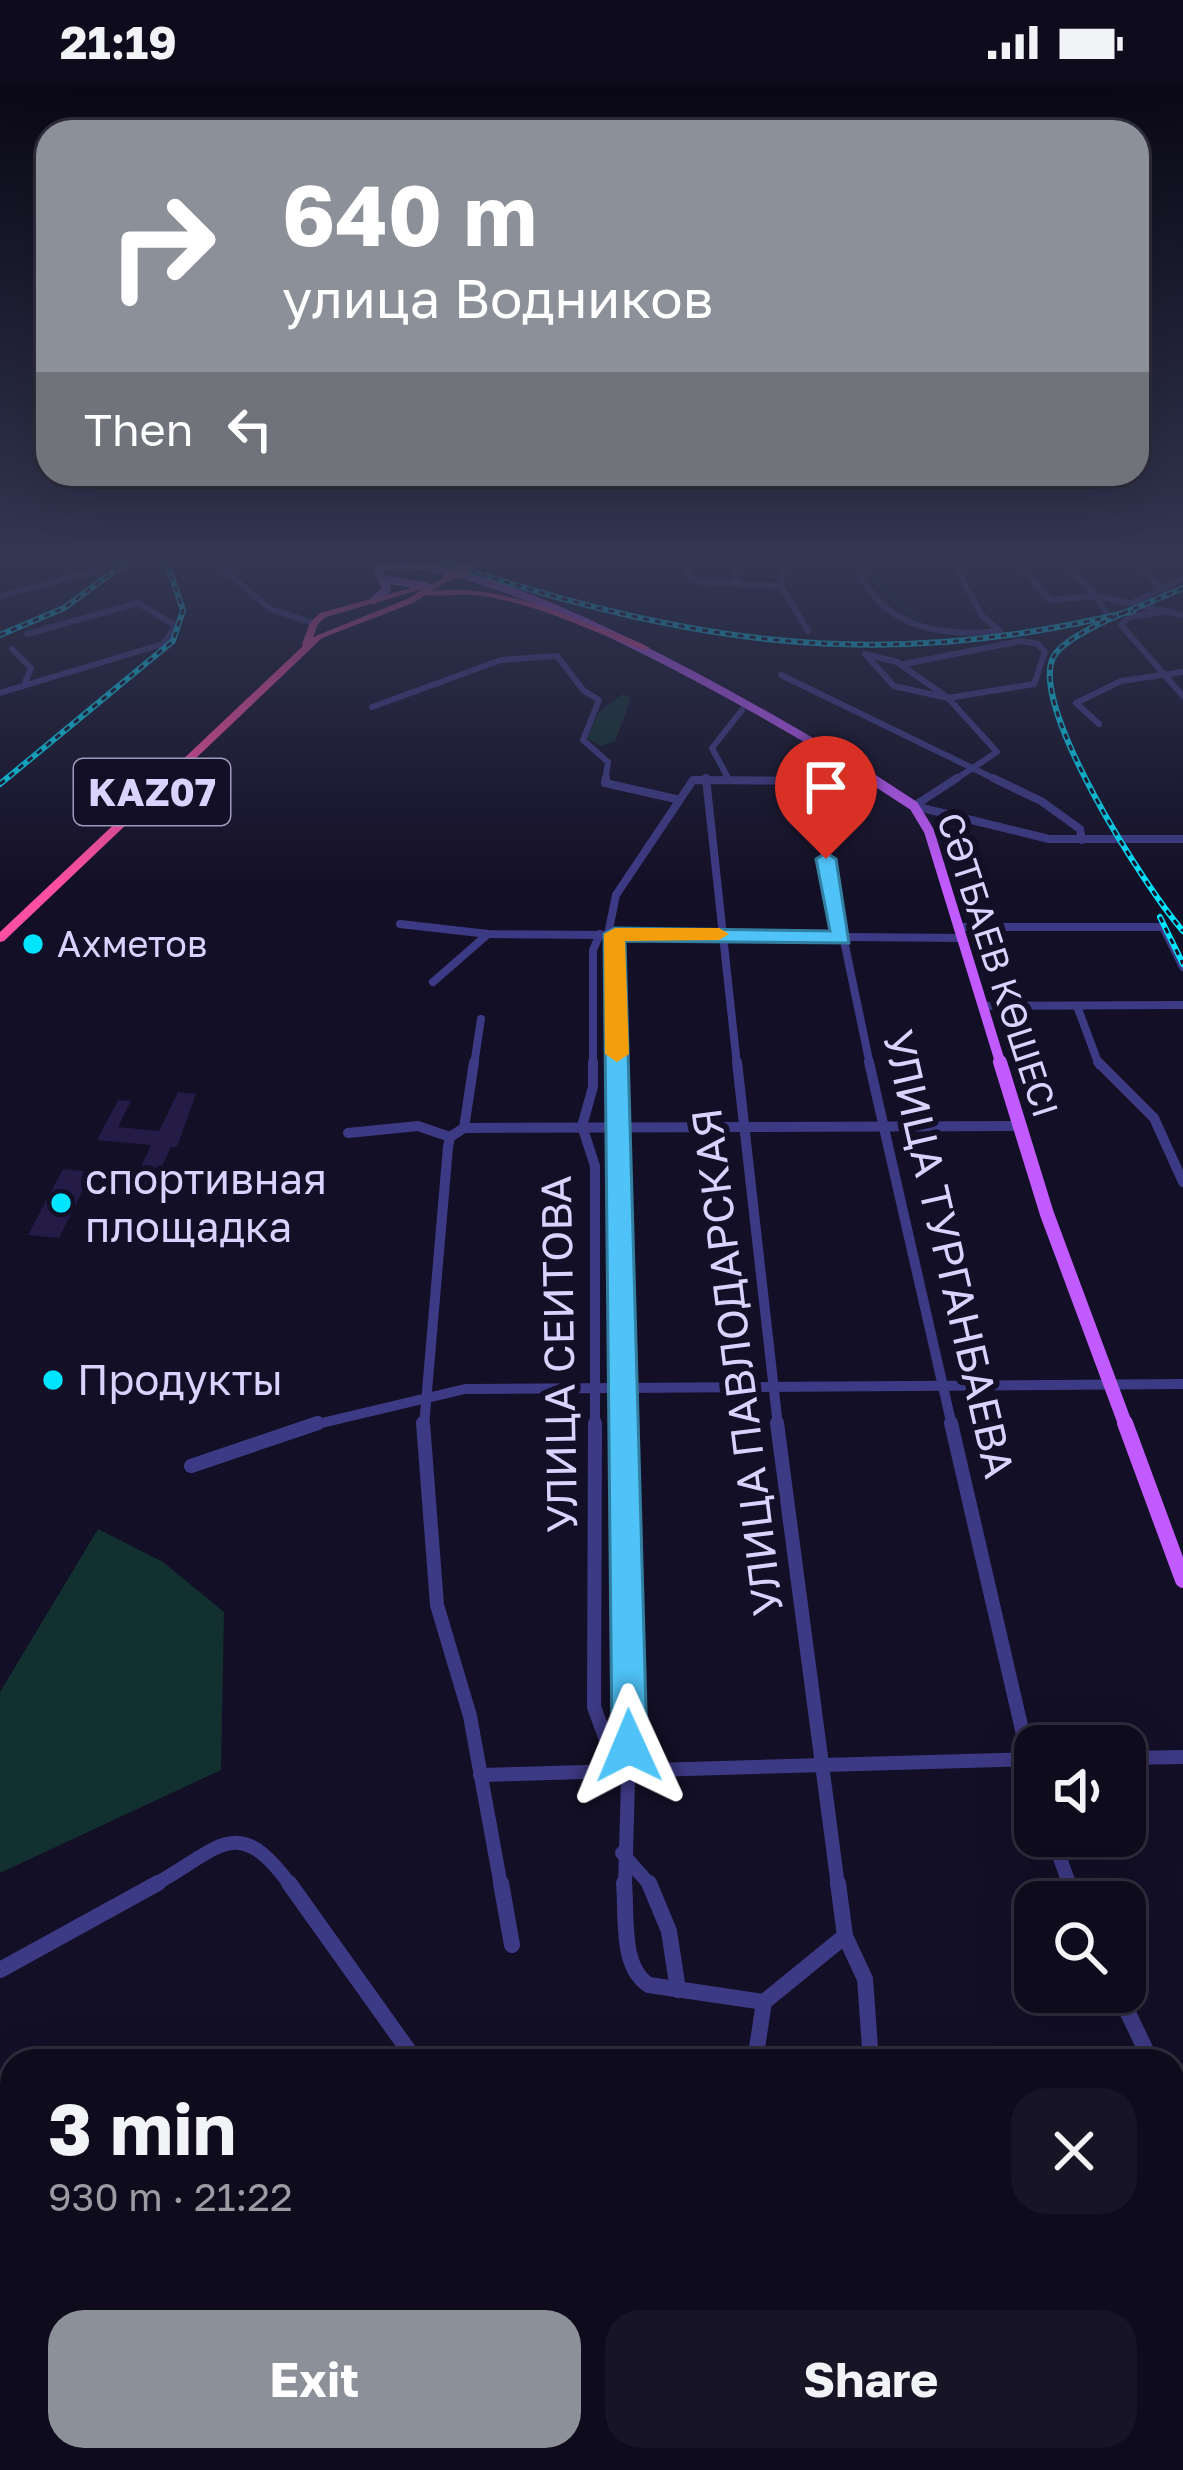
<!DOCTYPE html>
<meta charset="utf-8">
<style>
:root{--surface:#0e0b1c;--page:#171425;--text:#f1f3f6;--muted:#9b9ba3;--line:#2e2b3b;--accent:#8c9099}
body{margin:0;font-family:"Golos Text",sans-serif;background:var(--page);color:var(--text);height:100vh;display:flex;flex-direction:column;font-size:45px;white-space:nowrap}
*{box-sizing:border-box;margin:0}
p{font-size:39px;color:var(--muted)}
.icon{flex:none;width:66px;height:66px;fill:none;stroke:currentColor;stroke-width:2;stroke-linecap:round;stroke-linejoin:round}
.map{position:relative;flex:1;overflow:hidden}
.sheet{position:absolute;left:0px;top:1965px;width:1185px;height:423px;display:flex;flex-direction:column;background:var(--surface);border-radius:36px 36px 0 0;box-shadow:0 12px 48px #0002,0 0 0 3px var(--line)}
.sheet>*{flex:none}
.hud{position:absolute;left:36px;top:36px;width:1113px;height:366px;border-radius:36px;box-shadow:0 12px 48px #0002,0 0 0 3px var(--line);background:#8c9099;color:#fff;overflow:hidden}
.buttons{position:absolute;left:1014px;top:1641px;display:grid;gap:24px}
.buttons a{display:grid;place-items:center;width:132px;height:132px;border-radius:24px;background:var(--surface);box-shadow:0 12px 48px #0002,0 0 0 3px var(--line);font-size:60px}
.pin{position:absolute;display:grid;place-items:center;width:102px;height:102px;color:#fff;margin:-123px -51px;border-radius:50% 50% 50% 0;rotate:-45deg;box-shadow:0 0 12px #0007}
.pin .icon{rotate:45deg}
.me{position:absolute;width:132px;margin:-66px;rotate:359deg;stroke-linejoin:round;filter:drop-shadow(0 0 9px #0008)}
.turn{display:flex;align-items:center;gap:42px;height:252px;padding:0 48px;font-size:54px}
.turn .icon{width:156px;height:156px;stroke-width:2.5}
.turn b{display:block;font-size:84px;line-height:102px}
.then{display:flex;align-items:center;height:114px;padding:0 48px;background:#0003;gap:24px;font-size:45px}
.round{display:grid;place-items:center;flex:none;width:126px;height:126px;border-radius:36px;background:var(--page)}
.headline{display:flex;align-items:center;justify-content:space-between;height:204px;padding:0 48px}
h1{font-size:72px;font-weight:700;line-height:90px}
.primary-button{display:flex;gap:24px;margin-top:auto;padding:24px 48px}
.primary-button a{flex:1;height:138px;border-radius:36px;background:var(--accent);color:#fff;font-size:48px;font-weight:700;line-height:138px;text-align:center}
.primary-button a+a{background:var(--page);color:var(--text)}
.status{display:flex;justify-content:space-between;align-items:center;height:84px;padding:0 60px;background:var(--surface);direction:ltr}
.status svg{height:33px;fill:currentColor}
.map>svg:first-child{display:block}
.green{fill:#12302f}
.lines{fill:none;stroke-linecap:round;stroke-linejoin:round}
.stream-far1{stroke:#0a1f44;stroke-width:3}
.stream{stroke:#0a1f44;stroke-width:4.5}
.building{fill:#241b47}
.minor-far4{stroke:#3d3a85;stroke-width:6}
.minor-far3{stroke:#3d3a85;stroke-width:8}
.minor-far2{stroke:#3d3a85;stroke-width:10}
.minor-far1{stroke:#3d3a85;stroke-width:14}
.minor{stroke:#3d3a85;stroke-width:16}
.major-far3{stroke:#c25bff;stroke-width:8}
.major-far2{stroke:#c25bff;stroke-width:10}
.major-far1{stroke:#c25bff;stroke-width:14}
.major{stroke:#c25bff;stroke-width:16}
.highway{fill:#ff4fa3;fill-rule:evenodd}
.rail-casing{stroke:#00e5ff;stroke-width:6}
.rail{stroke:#130f26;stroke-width:3;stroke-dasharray:6;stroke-linecap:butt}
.highway-bridge{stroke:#ff4fa3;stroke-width:9}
.route{fill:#4fc3f7;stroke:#337fa1;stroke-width:3}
.slow{fill:#f59e0b}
.poi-dot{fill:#00e5ff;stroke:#130f26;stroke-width:4.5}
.labels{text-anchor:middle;stroke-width:12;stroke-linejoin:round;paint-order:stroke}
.far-poi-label{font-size:36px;fill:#d9d4ff;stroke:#130f26;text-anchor:start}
.far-street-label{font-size:36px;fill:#d9d4ff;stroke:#130f26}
.shield{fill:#130f26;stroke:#9e99be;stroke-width:3}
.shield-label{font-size:39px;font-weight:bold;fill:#d9d4ff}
.poi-label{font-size:42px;fill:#d9d4ff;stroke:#130f26;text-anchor:start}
.street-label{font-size:42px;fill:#d9d4ff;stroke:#130f26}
</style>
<div class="status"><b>21:19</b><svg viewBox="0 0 49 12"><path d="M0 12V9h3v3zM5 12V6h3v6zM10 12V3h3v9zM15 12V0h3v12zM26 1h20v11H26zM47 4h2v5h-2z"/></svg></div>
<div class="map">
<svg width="1183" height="2386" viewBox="0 0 1183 2386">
<rect width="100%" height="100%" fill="#130f26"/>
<!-- green -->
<g class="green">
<path d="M623,610L631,614L615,657L601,662L586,654L599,628Z"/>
<path d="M98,1445L163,1478L224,1528L221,1686L0,1789V1608Z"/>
</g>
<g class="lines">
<!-- stream-far1 -->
<path class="stream-far1" d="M861,472L881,504L921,537"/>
<!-- stream -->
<path class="stream" d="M1173,2115L1183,2114"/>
</g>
<!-- building -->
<g class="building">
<path d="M178,1008L196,1010L177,1063H171L148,1112L128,1110L151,1061L97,1056L118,1016L131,1017L118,1043L159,1047Z"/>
<path d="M63,1085L92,1088L59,1154L28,1151Z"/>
</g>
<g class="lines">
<!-- minor-far4 -->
<g class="minor-far4">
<path d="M209,472L270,525L314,539"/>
<path d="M683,472L690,493L701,498L781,502"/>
<path d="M731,472L738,500"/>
<path d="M784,472L781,502L808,547"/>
<path d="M852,472C875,542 936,554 1000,547"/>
<path d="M950,472L982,532L1000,547"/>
<path d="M1058,472L1096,512L1183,531"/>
<path d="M1129,472L1163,506"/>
<path d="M784,474L850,477"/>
<path d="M1015,475L1050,516L1096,512L1106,528"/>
<path d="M0,512L95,487L102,482L91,472"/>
<path d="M1134,518L1183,495"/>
<path d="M1169,527L1129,533L1121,541L1183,612"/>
<path d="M12,565L31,584L25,598"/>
<path d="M865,570L897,578L948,614L894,602Z"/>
<path d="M904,580L1021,557L1038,560L1045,568L1034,600L948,614"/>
<path d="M781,591L999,697"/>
<path d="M0,609L163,560L176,542L138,519L27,550"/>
<path d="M948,614L997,668L953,697"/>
<path d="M372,623L501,576L557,572L584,607L599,616L583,656L608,678L605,697"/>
<path d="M1099,640L1076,619L1121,597L1183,588"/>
<path d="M728,694L712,664L742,626"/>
<path d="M692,697H843"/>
<path d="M810,697L805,671L822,662"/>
</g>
<!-- minor-far3 -->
<g class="minor-far3">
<path d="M606,694L605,699L676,715"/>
<path d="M706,694L737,981"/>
<path d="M810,694L870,981"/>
<path d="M993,694L1041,717L1080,745L1082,756"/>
<path d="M914,722L957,694"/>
<path d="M914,722L1049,755H1183"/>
<path d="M400,840L488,850L961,854"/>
<path d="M958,843H1163L1183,883"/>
<path d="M608,850L616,811L693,696L875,697"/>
<path d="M615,850L617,981"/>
<path d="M433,898L488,850"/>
<path d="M982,922L1183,921"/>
<path d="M1077,922L1099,981"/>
<path d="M474,981L481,935"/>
<path d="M593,981V866L600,850"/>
</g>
<!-- minor-far2 -->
<g class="minor-far2">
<path d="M593,978V1003L582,1042L595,1082V1342"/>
<path d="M617,978L623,1342"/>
<path d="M737,978L778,1342"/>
<path d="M869,978L952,1342"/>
<path d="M1098,978L1154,1034L1183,1098"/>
<path d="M464,1044L1020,1042"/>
<path d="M348,1049L418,1042L450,1053"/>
<path d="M309,1342L465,1305L1183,1300"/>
<path d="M424,1342L448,1063L450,1053L464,1044L474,978"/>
</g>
<!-- minor-far1 -->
<g class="minor-far1">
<path d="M423,1339L437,1521L470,1632L501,1802"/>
<path d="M595,1339L594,1623L611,1669L627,1685"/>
<path d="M623,1339L629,1662L625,1802"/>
<path d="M777,1339L838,1802"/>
<path d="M951,1339L1035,1702"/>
<path d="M191,1382L318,1339"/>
<path d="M1125,1674L1183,1673"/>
<path d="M480,1691L1035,1675"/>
<path d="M1052,1752L1070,1802"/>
<path d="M622,1769L651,1802"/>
<path d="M152,1802C220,1765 237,1727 291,1802"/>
</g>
<!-- minor -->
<g class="minor">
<path d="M289,1799L416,1977"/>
<path d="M501,1799L512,1861"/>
<path d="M624,1799C627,1830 620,1884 649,1901L764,1918"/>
<path d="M649,1799L669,1847L678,1906"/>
<path d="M1069,1799L1076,1818"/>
<path d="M845,1852L865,1895L871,1977"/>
<path d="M0,1886L158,1799"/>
<path d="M1118,1908L1151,1977"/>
<path d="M755,1977L764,1918L845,1852L838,1799"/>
<path d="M1173,2023L1183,2044"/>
<path d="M0,2089L12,2081"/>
<path d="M694,2386L696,2376"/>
</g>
<!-- major-far3 -->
<g class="major-far3">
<path d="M381,495L426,502"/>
<path d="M374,516L387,505L377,486C459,448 796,645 875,697"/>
</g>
<!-- major-far2 -->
<path class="major-far2" d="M871,694L914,722L929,747L1001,981"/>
<!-- major-far1 -->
<path class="major-far1" d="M1000,978L1047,1130L1126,1342"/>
<!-- major -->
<path class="major" d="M1125,1339L1183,1496"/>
<!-- highway -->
<g class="highway">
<path d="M481,472H491L471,485H465V481Z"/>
<path d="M447,492L451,494L450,496L431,507C489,500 544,522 598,543C615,549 634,555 650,564L643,566C590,547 538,520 482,512C463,509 443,513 426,511L413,519L322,554L4,857L0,858V848L303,562L302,560L310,539L320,529L422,501L426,504ZM423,505L407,515L313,553L318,540L326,533Z"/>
</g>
<defs>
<g id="rail">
<path d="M424,472C679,557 867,592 1133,527"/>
<path d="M1183,504C1154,518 1069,546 1054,572C1026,619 1148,808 1183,847"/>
<path d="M0,551L64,524L135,472"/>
<path d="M0,700L173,557L183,526L166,476"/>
<path d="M1160,833L1183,880"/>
</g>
</defs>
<!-- rail casing -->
<use href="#rail" class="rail-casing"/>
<!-- rail -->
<use href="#rail" class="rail"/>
<!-- highway-bridge -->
<path class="highway-bridge" d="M447,494L468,483"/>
</g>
<!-- sky -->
<linearGradient id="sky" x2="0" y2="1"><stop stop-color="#0a0815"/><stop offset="0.59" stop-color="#333752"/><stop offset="1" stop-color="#333752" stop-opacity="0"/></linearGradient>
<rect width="1183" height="806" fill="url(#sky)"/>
<!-- route -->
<path class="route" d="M826,769L836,775L849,859L625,857L647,1662L642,1674L629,1680L617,1674L612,1662L604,850L615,844L830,847L816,775Z"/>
<!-- slow -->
<path class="slow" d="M615,844H719L729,850L719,856L625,857L629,970L617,978L605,970L604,850Z"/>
<!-- markers -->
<g class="poi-dot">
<circle cx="33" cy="860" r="12"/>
<circle cx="61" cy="1119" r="12"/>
<circle cx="53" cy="1296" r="12"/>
</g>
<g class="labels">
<!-- far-poi labels -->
<g class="far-poi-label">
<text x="57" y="873">Ахметов</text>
</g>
<!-- far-street labels -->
<g class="far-street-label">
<text transform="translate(998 881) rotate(72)" y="13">СӘТБАЕВ КӨШЕСІ</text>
</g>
<!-- shield labels -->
<rect class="shield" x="74" y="675" width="156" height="66" rx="9"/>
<g class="shield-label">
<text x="152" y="722">KAZ07</text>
</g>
<!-- poi labels -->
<g class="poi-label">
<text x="85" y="1110">спортивная<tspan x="85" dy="48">площадка</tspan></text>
<text x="77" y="1311">Продукты</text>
</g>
<!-- street labels -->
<g class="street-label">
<text transform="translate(949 1170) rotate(77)" y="15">УЛИЦА ТУРГАНБАЕВА</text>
<text transform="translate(559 1270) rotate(-91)" y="15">УЛИЦА СЕИТОВА</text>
<text transform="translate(737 1278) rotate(-97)" y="15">УЛИЦА ПАВЛОДАРСКАЯ</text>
</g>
</g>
</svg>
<div class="buttons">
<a><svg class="icon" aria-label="sound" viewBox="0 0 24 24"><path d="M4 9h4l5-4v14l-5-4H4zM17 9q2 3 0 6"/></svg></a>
<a><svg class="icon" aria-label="search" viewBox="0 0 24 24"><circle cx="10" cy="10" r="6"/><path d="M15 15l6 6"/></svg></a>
</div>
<div class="pin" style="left:826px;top:775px;background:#d93025"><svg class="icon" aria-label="arrive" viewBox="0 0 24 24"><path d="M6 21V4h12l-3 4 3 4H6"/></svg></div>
<svg class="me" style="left:629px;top:1662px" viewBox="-20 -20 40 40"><path d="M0-17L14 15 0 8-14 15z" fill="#4fc3f7" stroke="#fff" stroke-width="4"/></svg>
<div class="hud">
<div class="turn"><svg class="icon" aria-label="right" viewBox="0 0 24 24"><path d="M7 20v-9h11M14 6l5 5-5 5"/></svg><div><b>640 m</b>улица Водников</div></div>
<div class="then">Then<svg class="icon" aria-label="left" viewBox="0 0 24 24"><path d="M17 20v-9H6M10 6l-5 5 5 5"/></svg></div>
</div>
<section class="sheet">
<div class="headline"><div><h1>3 min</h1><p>930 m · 21:22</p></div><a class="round"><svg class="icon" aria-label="close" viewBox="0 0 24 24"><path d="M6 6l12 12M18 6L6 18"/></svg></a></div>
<div class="primary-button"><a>Exit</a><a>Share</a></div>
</section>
</div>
